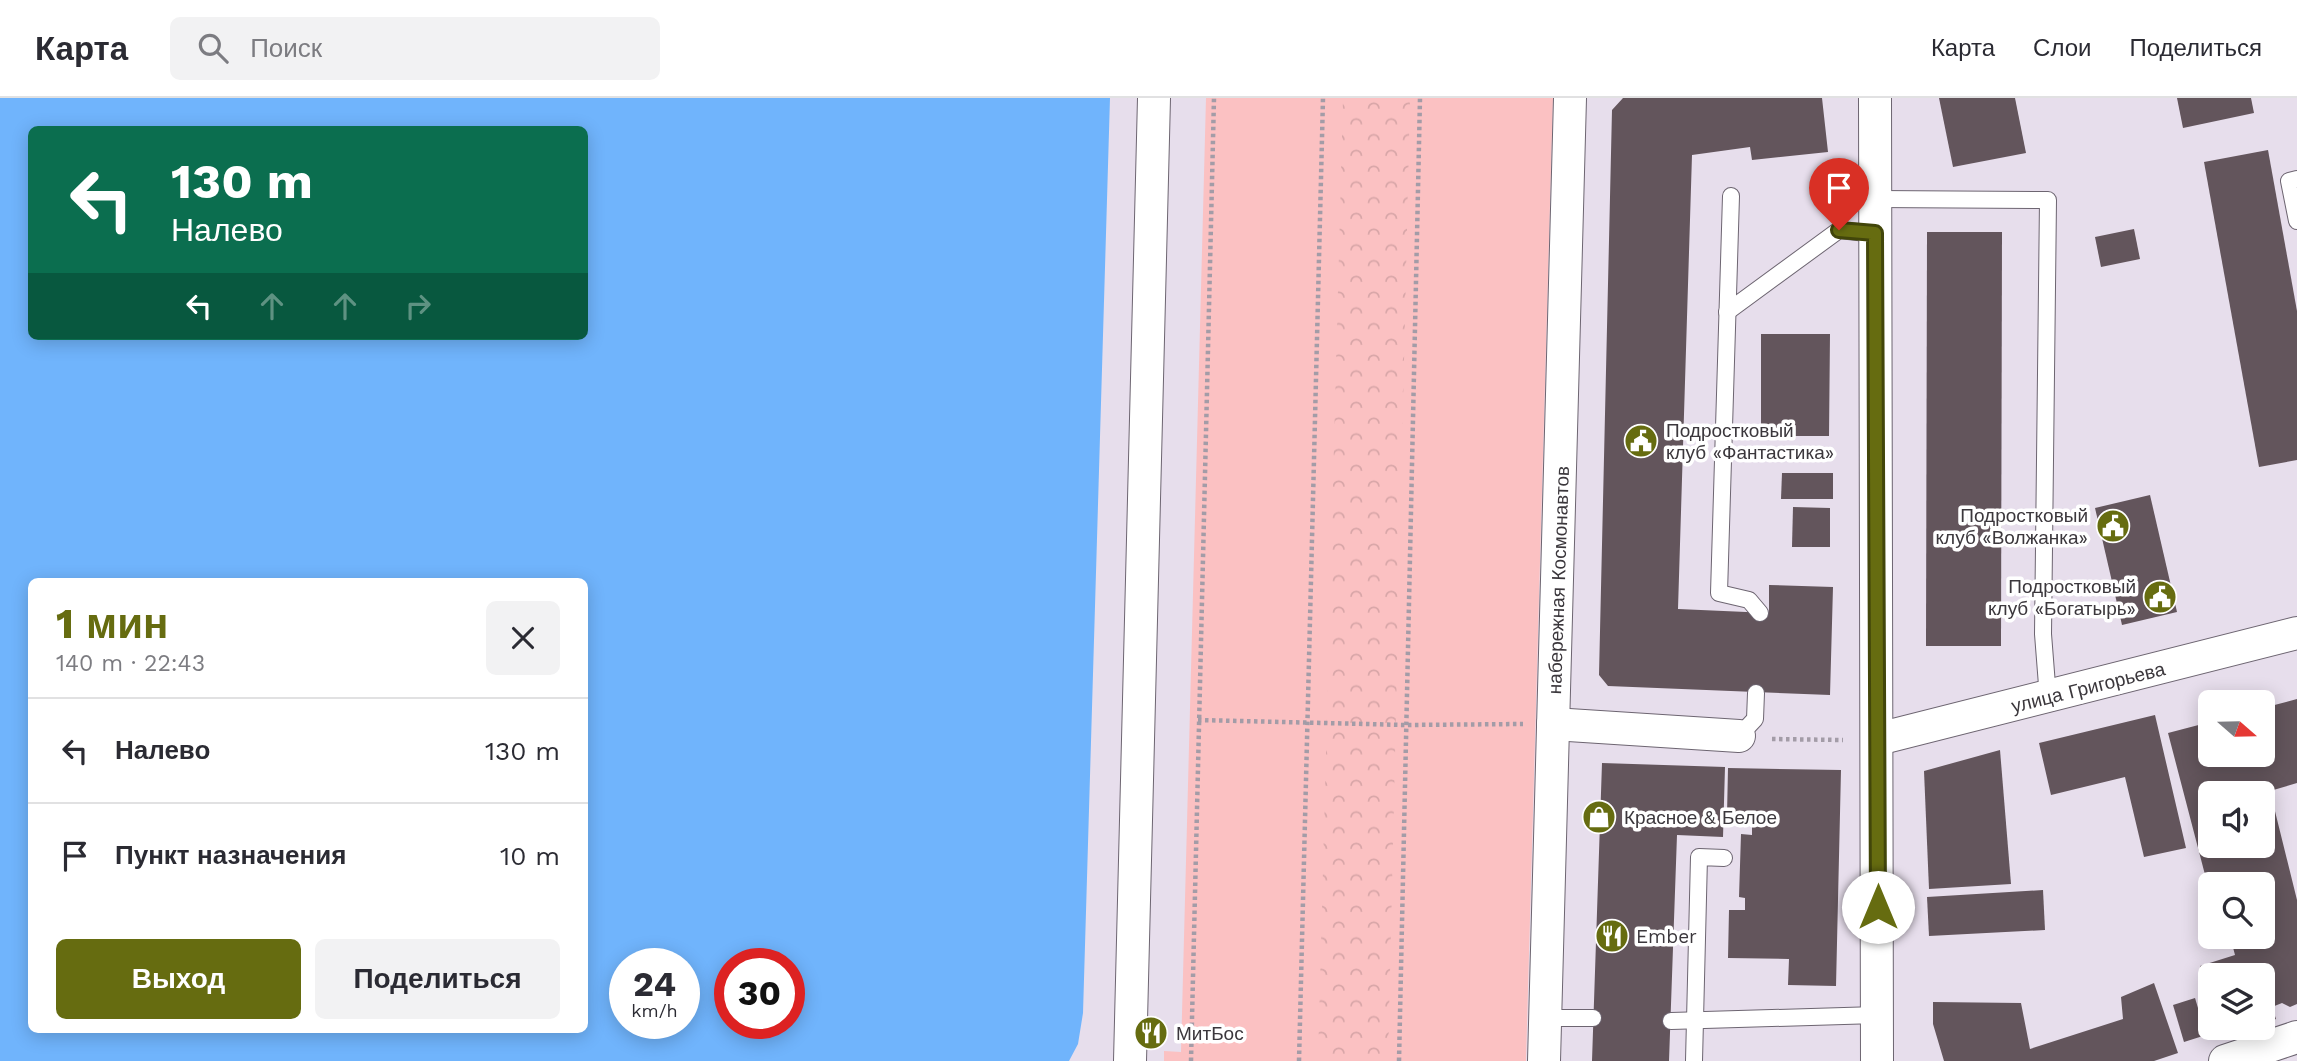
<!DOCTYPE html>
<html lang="ru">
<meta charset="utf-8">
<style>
:root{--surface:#fff;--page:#f2f2f3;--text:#2b2b33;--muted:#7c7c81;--line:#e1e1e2;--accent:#666c10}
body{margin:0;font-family:"Work Sans",sans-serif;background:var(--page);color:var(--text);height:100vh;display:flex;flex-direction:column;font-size:26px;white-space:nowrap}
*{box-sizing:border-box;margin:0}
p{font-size:23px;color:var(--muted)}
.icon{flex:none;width:38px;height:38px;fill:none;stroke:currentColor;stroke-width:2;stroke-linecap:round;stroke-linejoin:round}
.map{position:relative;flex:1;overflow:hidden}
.drawer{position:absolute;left:28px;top:480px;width:560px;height:455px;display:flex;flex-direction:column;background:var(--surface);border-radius:10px;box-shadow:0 4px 18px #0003}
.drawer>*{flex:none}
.top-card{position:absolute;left:28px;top:28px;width:560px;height:214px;border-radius:10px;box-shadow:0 4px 18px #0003;background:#0b6e4f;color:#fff;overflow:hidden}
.needle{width:46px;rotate:110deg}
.fabs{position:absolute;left:2198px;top:592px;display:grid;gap:14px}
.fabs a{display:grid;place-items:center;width:77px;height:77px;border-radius:10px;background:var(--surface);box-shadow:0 4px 18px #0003;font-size:35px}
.speed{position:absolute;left:609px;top:850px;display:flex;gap:14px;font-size:35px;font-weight:700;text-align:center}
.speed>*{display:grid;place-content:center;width:91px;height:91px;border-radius:50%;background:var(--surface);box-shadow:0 4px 18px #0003;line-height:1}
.speed small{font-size:18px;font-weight:400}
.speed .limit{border:10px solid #d22;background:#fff;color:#111}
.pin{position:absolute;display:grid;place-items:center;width:60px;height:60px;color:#fff;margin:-72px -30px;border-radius:50% 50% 50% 0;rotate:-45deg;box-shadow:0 0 7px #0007}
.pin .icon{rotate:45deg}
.me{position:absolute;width:77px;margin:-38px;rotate:0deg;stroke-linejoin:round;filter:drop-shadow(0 0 5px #0008)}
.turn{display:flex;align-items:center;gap:24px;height:147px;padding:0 28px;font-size:32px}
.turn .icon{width:91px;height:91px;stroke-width:2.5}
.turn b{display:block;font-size:49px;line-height:60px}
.lanes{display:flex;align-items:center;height:66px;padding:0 28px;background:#0003;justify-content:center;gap:35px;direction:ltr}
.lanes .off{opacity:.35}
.round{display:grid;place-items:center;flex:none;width:74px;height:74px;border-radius:10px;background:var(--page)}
.headline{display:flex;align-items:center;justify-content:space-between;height:119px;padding:0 28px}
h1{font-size:42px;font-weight:700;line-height:52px;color:var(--accent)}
.button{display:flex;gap:14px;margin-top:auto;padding:14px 28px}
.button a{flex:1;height:80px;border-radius:10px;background:var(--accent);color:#fff;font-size:28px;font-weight:700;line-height:80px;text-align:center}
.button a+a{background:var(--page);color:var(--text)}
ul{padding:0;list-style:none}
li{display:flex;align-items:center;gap:21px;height:105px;padding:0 28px;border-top:2px solid var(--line)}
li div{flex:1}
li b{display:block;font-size:26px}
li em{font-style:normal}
header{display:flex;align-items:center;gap:42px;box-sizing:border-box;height:98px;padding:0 35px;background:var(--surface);border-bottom:2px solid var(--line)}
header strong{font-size:33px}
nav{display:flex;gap:38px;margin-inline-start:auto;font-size:24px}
.search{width:490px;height:63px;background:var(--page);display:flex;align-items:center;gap:18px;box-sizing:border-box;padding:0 24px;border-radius:10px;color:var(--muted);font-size:26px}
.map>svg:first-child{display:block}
.green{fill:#fbc1c2}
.forest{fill:url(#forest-crowns)}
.water{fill:#70b4fc;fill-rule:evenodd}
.building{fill:#63555c;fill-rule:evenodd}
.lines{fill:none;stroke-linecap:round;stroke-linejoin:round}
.lane-casing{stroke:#6d6571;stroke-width:18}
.street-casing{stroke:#6d6571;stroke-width:34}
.path{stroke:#a39ca7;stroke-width:4.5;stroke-dasharray:3.5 3.5;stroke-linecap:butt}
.lane{stroke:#fff;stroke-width:16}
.street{stroke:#fff;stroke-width:32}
.route-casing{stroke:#42460a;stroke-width:18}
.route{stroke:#666c10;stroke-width:12}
.labels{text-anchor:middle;stroke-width:7;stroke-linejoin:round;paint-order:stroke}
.poi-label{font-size:19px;fill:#3b373c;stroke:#fff;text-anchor:start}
.street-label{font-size:19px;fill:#3b373c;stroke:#fff}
</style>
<header>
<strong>Карта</strong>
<div class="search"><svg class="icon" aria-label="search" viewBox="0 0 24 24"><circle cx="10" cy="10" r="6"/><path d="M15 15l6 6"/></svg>Поиск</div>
<nav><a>Карта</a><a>Слои</a><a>Поделиться</a></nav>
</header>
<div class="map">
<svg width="2297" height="963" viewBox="0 0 2297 963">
<defs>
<pattern id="forest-crowns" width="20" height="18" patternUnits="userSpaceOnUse" patternTransform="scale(1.75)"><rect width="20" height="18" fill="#fbc1c2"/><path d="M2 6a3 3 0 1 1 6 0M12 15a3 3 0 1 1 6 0" fill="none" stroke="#d8a6a8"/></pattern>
</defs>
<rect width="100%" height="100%" fill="#e7deec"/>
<!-- green -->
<path class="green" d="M1206,0H1553L1526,963H1164V953L1181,954Z"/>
<!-- forest -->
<path class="forest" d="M1343,0H1410L1388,963H1318Z"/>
<!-- water -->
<path class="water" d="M0,0H1110L1083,915L1078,946L1069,963H0ZM32,32H584V238H32ZM32,483H584V931H32ZM625,866H684V926H625ZM789,866V926H730V866Z"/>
<!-- building -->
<g class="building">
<path d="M1623,0H1822L1828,54L1752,62L1750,49L1692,57L1678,511L1769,515V487L1833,489L1830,597L1608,588L1599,577L1612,12Z"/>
<path d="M1939,0H2015L2026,55L1953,69Z"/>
<path d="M2177,0H2251L2254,15L2183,30Z"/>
<path d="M2268,52L2297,213V362L2259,369L2204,64Z"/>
<path d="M2134,131L2140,161L2101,169L2095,139Z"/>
<path d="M1927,134H2002L2001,548H1926Z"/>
<path d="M1761,236H1830L1829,338H1773L1774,333H1761Z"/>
<path d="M1782,375H1833V401H1781Z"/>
<path d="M2150,397L2177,514L2122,527L2095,410Z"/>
<path d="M1793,409L1830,410V449H1792Z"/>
<path d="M2297,601V685L2270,693L2297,802V906L2290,909L2282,905L2272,909L2276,921L2263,926V877H2210V898L2200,868L2235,857L2230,838H2263V786H2210L2209,792L2168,635L2210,624V656H2263V610ZM2210,695H2263V747H2210Z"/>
<path d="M2155,617L2186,750L2144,759L2125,679L2051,697L2039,645Z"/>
<path d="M2000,652L2011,786L1929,791L1924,673Z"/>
<path d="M1602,665L1725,669L1723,739L1677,737L1669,963H1592Z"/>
<path d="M1728,670L1841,672L1836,888L1788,887L1789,861L1728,860L1729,812H1745V800L1739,799L1741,736L1752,737V718L1727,717Z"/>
<path d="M2043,792L2045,832L1929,838L1927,799Z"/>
<path d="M2154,885L2178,955L2154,963H1944L1933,926V904L2021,905L2030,951L2123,921L2121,899Z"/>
<path d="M2195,900L2206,937L2184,944L2173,907Z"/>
<path d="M2220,929H2254V930L2224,941Z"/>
</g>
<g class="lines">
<defs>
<g id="lane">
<path d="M2297,81L2289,83L2297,123"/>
<path d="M1731,98L1719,495L1749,502L1760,515"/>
<path d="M1876,101L2048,102L2043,536L2048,600"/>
<path d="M1727,214L1839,132L1876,136"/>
<path d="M1739,638L1755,621L1756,595"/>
<path d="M1546,920H1593"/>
<path d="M1671,923L1877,917"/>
<path d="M1694,963L1699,759L1724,760"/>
</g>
<g id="street">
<path d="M1875,0L1877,963"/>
<path d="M1553,626L1739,638"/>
<path d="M1878,641L2297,535"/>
<path d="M1130,963L1154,0"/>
<path d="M1544,963L1570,0"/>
<path d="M2225,963L2297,939"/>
</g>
</defs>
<!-- lane casing -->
<use href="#lane" class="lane-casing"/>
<!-- street casing -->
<use href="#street" class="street-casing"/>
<!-- path -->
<g class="path">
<path d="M1198,622L1406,627L1523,626"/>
<path d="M1772,641L1843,642"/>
<path d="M1191,963L1214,0"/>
<path d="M1299,963L1323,0"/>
<path d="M1399,963L1420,0"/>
</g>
<!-- lane -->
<use href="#lane" class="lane"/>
<!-- street -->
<use href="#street" class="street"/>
</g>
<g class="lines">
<defs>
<path id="route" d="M1839,132L1875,135L1878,809"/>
</defs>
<!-- route casing -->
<use href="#route" class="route-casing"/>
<!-- route -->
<use href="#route" class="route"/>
</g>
<!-- icons -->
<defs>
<symbol id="civic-disc" viewBox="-11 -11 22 22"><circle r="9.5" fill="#666c10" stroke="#fff"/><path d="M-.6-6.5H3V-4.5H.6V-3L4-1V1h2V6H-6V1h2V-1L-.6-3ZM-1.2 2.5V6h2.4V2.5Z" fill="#fff"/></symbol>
<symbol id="shop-disc" viewBox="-11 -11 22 22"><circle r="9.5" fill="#666c10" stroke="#fff"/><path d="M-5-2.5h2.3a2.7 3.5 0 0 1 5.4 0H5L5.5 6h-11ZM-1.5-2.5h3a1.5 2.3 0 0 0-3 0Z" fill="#fff"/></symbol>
<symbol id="restaurant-disc" viewBox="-11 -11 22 22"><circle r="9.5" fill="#666c10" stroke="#fff"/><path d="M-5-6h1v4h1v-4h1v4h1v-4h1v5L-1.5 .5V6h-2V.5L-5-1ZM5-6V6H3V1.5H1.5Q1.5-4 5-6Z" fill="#fff"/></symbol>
</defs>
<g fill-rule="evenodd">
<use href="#civic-disc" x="1622" y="324" width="38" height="38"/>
<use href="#civic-disc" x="2094" y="409" width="38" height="38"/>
<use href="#civic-disc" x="2141" y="480" width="38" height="38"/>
<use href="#shop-disc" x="1580" y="700" width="38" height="38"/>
<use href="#restaurant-disc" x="1593" y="819" width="38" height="38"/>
<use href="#restaurant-disc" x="1132" y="916" width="38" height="38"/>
</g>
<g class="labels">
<!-- poi labels -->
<g class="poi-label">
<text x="1666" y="339">Подростковый<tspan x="1666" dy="22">клуб «Фантастика»</tspan></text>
<text x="2088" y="424" text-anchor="end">Подростковый<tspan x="2088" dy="22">клуб «Волжанка»</tspan></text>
<text x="2136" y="495" text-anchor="end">Подростковый<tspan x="2136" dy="22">клуб «Богатырь»</tspan></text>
<text x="1624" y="726">Красное &amp; Белое</text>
<text x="1636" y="845">Ember</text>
<text x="1176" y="942">МитБос</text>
</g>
<!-- street labels -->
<g class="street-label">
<text transform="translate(1558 482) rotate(-88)" y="7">набережная Космонавтов</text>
<text transform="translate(2088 589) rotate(-14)" y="7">улица Григорьева</text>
</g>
</g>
</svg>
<div class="fabs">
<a><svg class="needle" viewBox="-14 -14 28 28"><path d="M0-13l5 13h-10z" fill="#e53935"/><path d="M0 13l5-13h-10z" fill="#7c7c81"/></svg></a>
<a><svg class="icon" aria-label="sound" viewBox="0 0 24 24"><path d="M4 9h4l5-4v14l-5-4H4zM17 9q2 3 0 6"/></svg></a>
<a><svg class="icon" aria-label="search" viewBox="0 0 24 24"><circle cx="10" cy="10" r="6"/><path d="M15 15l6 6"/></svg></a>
<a><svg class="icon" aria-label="layers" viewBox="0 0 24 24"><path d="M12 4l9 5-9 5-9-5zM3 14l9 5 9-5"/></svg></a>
</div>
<div class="speed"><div>24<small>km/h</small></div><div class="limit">30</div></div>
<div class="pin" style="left:1839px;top:132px;background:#d93025"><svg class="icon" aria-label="arrive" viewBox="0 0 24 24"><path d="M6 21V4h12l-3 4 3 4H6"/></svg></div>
<svg class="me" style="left:1878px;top:809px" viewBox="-20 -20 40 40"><circle r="19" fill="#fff"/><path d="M0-13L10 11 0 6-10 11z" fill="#666c10"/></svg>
<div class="top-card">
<div class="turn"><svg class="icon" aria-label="left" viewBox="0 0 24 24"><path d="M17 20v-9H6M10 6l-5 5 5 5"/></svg><div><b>130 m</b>Налево</div></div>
<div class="lanes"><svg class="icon" aria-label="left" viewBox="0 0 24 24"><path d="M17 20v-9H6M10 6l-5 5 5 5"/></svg><svg class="icon off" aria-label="ahead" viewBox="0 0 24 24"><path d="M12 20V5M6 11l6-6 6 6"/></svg><svg class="icon off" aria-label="ahead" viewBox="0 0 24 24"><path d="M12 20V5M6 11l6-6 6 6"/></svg><svg class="icon off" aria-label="right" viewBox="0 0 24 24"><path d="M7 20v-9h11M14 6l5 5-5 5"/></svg></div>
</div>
<section class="drawer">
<div class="headline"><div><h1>1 мин</h1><p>140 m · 22:43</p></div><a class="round"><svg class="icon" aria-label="close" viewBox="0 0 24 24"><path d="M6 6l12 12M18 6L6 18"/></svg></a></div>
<ul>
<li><svg class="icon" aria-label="left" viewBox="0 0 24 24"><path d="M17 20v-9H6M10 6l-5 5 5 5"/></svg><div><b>Налево</b></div><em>130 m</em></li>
<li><svg class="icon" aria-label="arrive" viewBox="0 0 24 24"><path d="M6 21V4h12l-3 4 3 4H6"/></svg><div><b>Пункт назначения</b></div><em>10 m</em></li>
</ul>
<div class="button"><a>Выход</a><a>Поделиться</a></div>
</section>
</div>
